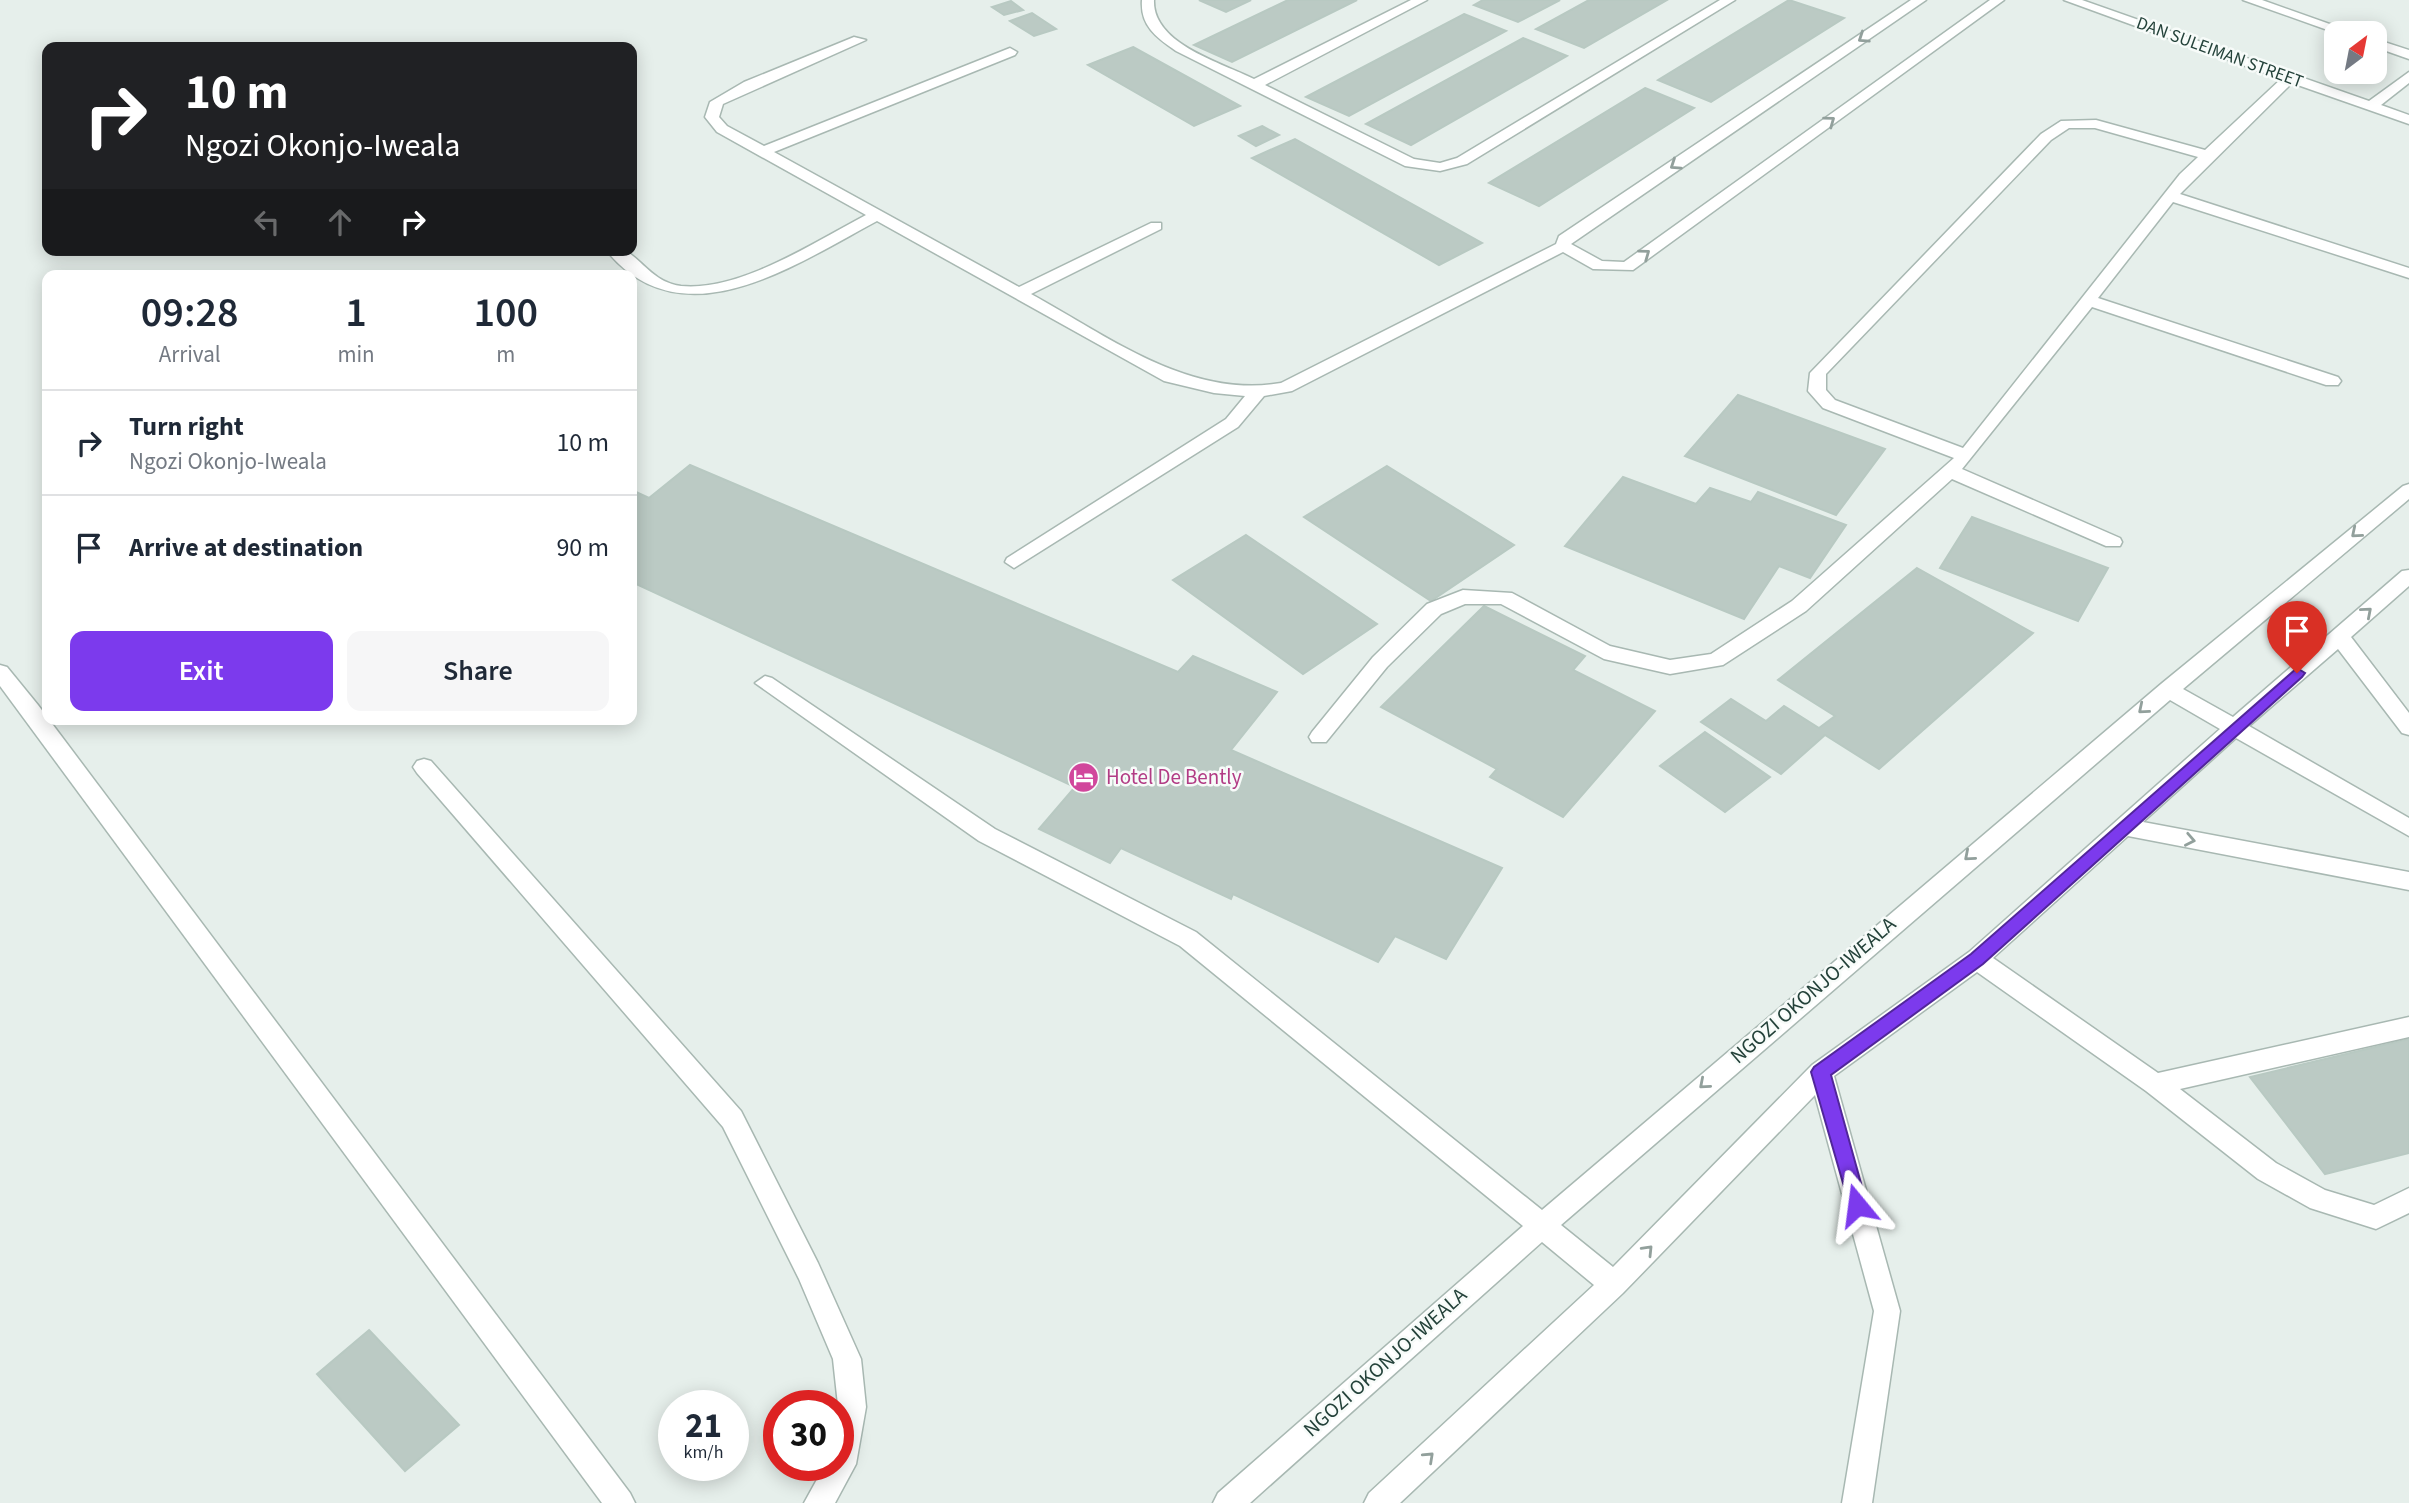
<!DOCTYPE html>
<style>
:root{--surface:#fff;--page:#f6f6f7;--text:#1f2937;--muted:#747a83;--line:#e0e1e3;--accent:#7c3aed}
body{margin:0;font-family:"Source Sans 3",sans-serif;background:var(--page);color:var(--text);height:100vh;display:flex;flex-direction:column;font-size:26px;white-space:nowrap}
*{box-sizing:border-box;margin:0}
p{font-size:23px;color:var(--muted)}
.icon{flex:none;width:38px;height:38px;fill:none;stroke:currentColor;stroke-width:2;stroke-linecap:round;stroke-linejoin:round}
.map{position:relative;flex:1;overflow:hidden}
.side{position:absolute;left:42px;top:270px;width:595px;height:455px;display:flex;flex-direction:column;background:var(--surface);border-radius:14px;box-shadow:0 4px 18px #0003}
.side>*{flex:none}
.hud{position:absolute;left:42px;top:42px;width:595px;height:214px;border-radius:14px;box-shadow:0 4px 18px #0003;background:#202124;color:#fff;overflow:hidden}
.needle{width:46px;rotate:32deg}
.buttons{position:absolute;left:2324px;top:21px;display:grid;gap:14px}
.buttons a{display:grid;place-items:center;width:63px;height:63px;border-radius:14px;background:var(--surface);box-shadow:0 4px 18px #0003;font-size:35px}
.speed{position:absolute;left:658px;top:1390px;display:flex;gap:14px;font-size:35px;font-weight:700;text-align:center}
.speed>*{display:grid;place-content:center;width:91px;height:91px;border-radius:50%;background:var(--surface);box-shadow:0 4px 18px #0003;line-height:1}
.speed small{font-size:18px;font-weight:400}
.speed .limit{border:10px solid #d22;background:#fff;color:#111}
.pin{position:absolute;display:grid;place-items:center;width:60px;height:60px;color:#fff;margin:-72px -30px;border-radius:50% 50% 50% 0;rotate:-45deg;box-shadow:0 0 7px #0007}
.pin .icon{rotate:45deg}
.me{position:absolute;width:77px;margin:-38px;rotate:344deg;stroke-linejoin:round;filter:drop-shadow(0 0 5px #0008)}
.turn{display:flex;align-items:center;gap:24px;height:147px;padding:0 28px;font-size:32px}
.turn .icon{width:91px;height:91px;stroke-width:2.5}
.turn b{display:block;font-size:49px;line-height:60px}
.lanes{display:flex;align-items:center;height:66px;padding:0 28px;background:#0003;justify-content:center;gap:35px;direction:ltr}
.lanes .off{opacity:.35}
.eta{display:flex;justify-content:space-evenly;align-items:center;height:119px;text-align:center}
.eta b{font-size:42px;font-weight:600;line-height:49px}
.cta{display:flex;gap:14px;margin-top:auto;padding:14px 28px}
.cta a{flex:1;height:80px;border-radius:14px;background:var(--accent);color:#fff;font-size:28px;font-weight:600;line-height:80px;text-align:center}
.cta a+a{background:var(--page);color:var(--text)}
ul{padding:0;list-style:none}
li{display:flex;align-items:center;gap:21px;height:105px;padding:0 28px;border-top:2px solid var(--line)}
li div{flex:1}
li b{display:block;font-size:26px}
li em{font-style:normal}
.map>svg:first-child{display:block}
.building{fill:#bbcac4;stroke:#b8c9c2;stroke-width:2}
.lines{fill:none;stroke-linecap:round;stroke-linejoin:round}
.minor-casing{stroke:#a8b8b2;stroke-width:3}
.minor{fill:#fff;fill-rule:evenodd}
.oneway{stroke:#92a09c}
.route{fill:#7c3aed;stroke:#51269a;stroke-width:2}
.labels{text-anchor:middle;stroke-width:5;stroke-linejoin:round;paint-order:stroke}
.far-street-label{font-size:18px;fill:#24423a;stroke:#f7fbf9}
.hotel-label{font-size:21px;fill:#b23c85;stroke:#f7fbf9;text-anchor:start}
.street-label{font-size:21px;fill:#24423a;stroke:#f7fbf9}
</style>
<div class="map">
<svg width="2409" height="1503" viewBox="0 0 2409 1503">
<rect width="100%" height="100%" fill="#e6efeb"/>
<!-- building -->
<g class="building">
<path d="M1199,0H1251L1226,12Z"/>
<path d="M1288,0H1357L1232,62L1194,45Z"/>
<path d="M1483,0H1560L1518,22L1474,5Z"/>
<path d="M1589,0H1667L1584,48L1536,29Z"/>
<path d="M1789,0L1844,18L1711,102L1658,80Z"/>
<path d="M1011,1L1023,10L1004,15L992,7Z"/>
<path d="M1032,13L1056,29L1034,36L1010,21Z"/>
<path d="M1464,14L1506,31L1349,116L1306,97Z"/>
<path d="M1523,38L1567,56L1411,145L1366,124Z"/>
<path d="M1133,47L1240,106L1194,126L1088,65Z"/>
<path d="M1645,88L1694,108L1539,206L1489,183Z"/>
<path d="M1262,126L1279,135L1256,146L1239,136Z"/>
<path d="M1295,139L1482,243L1439,265L1252,158Z"/>
<path d="M1738,395L1885,449L1836,515L1685,456Z"/>
<path d="M690,465L1178,672L1193,656L1277,692L1231,750L1502,868L1446,959L1395,936L1378,962L1233,894L1231,899L1121,848L1110,863L1039,829L1075,787L632,582V490L649,498Z"/>
<path d="M1387,466L1514,545L1431,601L1304,517Z"/>
<path d="M1623,477L1696,504L1710,488L1751,502L1758,492L1846,525L1810,578L1779,566L1744,619L1565,546Z"/>
<path d="M1972,517L2108,568L2078,621L1940,568Z"/>
<path d="M1246,535L1377,624L1303,674L1173,580Z"/>
<path d="M1917,568L2033,633L1879,769L1825,735L1781,774L1701,722L1731,699L1766,721L1784,706L1819,728L1835,716L1778,680Z"/>
<path d="M1484,606L1585,656L1573,670L1655,711L1563,817L1490,777L1497,769L1381,707Z"/>
<path d="M1705,732L1770,777L1725,812L1660,766Z"/>
<path d="M2409,1039V1153L2325,1174L2250,1077Z"/>
<path d="M369,1330L459,1425L405,1471L317,1374Z"/>
</g>
<g class="lines">
<defs>
<g id="minor">
<path d="M1142,0H1154C1152,44 1222,63 1254,79L1411,0H1427L1265,85L1414,159L1440,163L1457,158L1720,0H1735L1467,164L1440,171L1405,166L1176,51C1157,38 1140,26 1142,0Z"/>
<path d="M1911,0H1926L1571,244L1602,261L1624,262L1990,0H2004L1633,270L1593,269L1563,252L1292,391L1264,396L1238,427L1014,568L1005,562L1007,558L1226,419L1245,396L1214,393L1164,381L877,221C796,264 682,344 606,250C611,250 618,249 623,250C640,256 651,282 681,286C740,292 816,241 866,215L717,132L705,117L710,102L744,82L854,37L866,40L723,104L719,117L727,126L764,146L1010,48L1017,52L1015,55L774,152L1019,287L1151,223H1161V229L1031,294C1108,336 1189,399 1281,383L1556,244L1559,236Z"/>
<path d="M2064,0H2082L2369,101L2409,72V83L2381,105L2409,115V124L2292,83L2180,194L2409,268V278L2173,202L2098,298L2338,377L2341,381L2338,385H2326L2092,307L1962,469L2120,538L2122,542L2120,546H2106L1952,479L1806,611L1723,665L1670,674L1604,659L1501,604H1465L1441,614L1387,667L1326,742H1312L1309,737L1312,732L1373,657L1427,604L1463,590L1512,593L1610,646L1670,660L1711,654L1792,601L1954,458L1823,408L1808,391L1810,373L2041,134L2061,121L2096,120L2205,150L2281,79ZM2069,128H2095L2198,157L2180,174L1963,448L1835,400L1826,390V374L2051,140Z"/>
<path d="M2243,0H2262L2355,33H2336Z"/>
<path d="M2375,39L2409,50V59L2375,47Z"/>
<path d="M2409,484V499L2183,689L2233,717L2402,571L2409,570V586L2351,637L2409,713V735L2402,733L2338,649L2249,726L2409,818V836L2236,738L2143,822L2409,872V890L2128,836L1993,958L2158,1073L2409,1017V1037L2180,1089L2276,1163L2325,1190L2374,1205L2409,1188V1213L2376,1229L2310,1208L2258,1179L2146,1091L1977,972L1834,1076L1900,1311L1872,1503H1842L1874,1311L1815,1095L1623,1293L1400,1503H1364L1369,1493L1594,1285L1542,1242L1250,1503H1213L1218,1493L1523,1226L1180,946L979,841L755,683L765,676L772,678L995,829L1196,932L1542,1210L2161,684L2403,486ZM2170,700L2220,729L1969,952L1812,1065L1613,1267L1561,1225Z"/>
<path d="M0,665L7,667L38,705L630,1493L635,1503H602L0,686Z"/>
<path d="M424,759L431,761L741,1111L818,1263L861,1359L866,1407L856,1464L835,1503H804L825,1465H838V1405L833,1359L799,1279L723,1127L417,773L413,767L417,761Z"/>
</g>
</defs>
<!-- minor casing -->
<use href="#minor" class="minor-casing"/>
<!-- minor -->
<use href="#minor" class="minor"/>
</g>
<!-- one-way arrows -->
<defs><path id="oneway-chevron" d="M-2-3.5L2.5 0L-2 3.5" fill="none" stroke-width="1.6" stroke-linecap="round" stroke-linejoin="round" transform="scale(1.75)"/></defs>
<g class="oneway">
<use href="#oneway-chevron" transform="translate(1863 38) rotate(146)"/>
<use href="#oneway-chevron" transform="translate(1830 121) rotate(-36)"/>
<use href="#oneway-chevron" transform="translate(1675 165) rotate(146)"/>
<use href="#oneway-chevron" transform="translate(1645 254) rotate(-36)"/>
<use href="#oneway-chevron" transform="translate(2356 533) rotate(140)"/>
<use href="#oneway-chevron" transform="translate(2367 612) rotate(-41)"/>
<use href="#oneway-chevron" transform="translate(2143 709) rotate(140)"/>
<use href="#oneway-chevron" transform="translate(2190 840) rotate(11)"/>
<use href="#oneway-chevron" transform="translate(1969 856) rotate(139)"/>
<use href="#oneway-chevron" transform="translate(1704 1084) rotate(139)"/>
<use href="#oneway-chevron" transform="translate(1648 1250) rotate(-46)"/>
<use href="#oneway-chevron" transform="translate(1429 1457) rotate(-43)"/>
</g>
<!-- route -->
<path class="route" d="M2297,668L2305,673L2302,677L1983,964L1831,1075L1867,1205L1864,1211L1857,1213L1851,1211L1811,1072L1814,1067L1971,954Z"/>
<!-- icons -->
<defs>
<symbol id="hotel-disc" viewBox="-11 -11 22 22"><circle r="9.5" fill="#d1479c" stroke="#f7fbf9"/><path d="M-6-4.5h1.5V1H6V5H4.5V3h-9V5H-6ZM-4 0a1.8 1.8 0 1 1 3.6 0ZM.5 0V-2.5h3Q6-2.5 6 0Z" fill="#fff"/></symbol>
</defs>
<g fill-rule="evenodd">
<use href="#hotel-disc" x="1066" y="760" width="35" height="35"/>
</g>
<g class="labels">
<!-- far-street labels -->
<g class="far-street-label">
<text transform="translate(2220 52) rotate(20)" y="6">DAN SULEIMAN STREET</text>
</g>
<!-- hotel labels -->
<g class="hotel-label">
<text x="1106" y="784">Hotel De Bently</text>
</g>
<!-- street labels -->
<g class="street-label">
<text transform="translate(1813 990) rotate(-41)" y="7">NGOZI OKONJO-IWEALA</text>
<text transform="translate(1385 1362) rotate(-42)" y="7">NGOZI OKONJO-IWEALA</text>
</g>
</g>
</svg>
<div class="buttons">
<a><svg class="needle" viewBox="-14 -14 28 28"><path d="M0-13l5 13h-10z" fill="#e53935"/><path d="M0 13l5-13h-10z" fill="#747a83"/></svg></a>
</div>
<div class="speed"><div>21<small>km/h</small></div><div class="limit">30</div></div>
<div class="pin" style="left:2297px;top:673px;background:#d93025"><svg class="icon" aria-label="arrive" viewBox="0 0 24 24"><path d="M6 21V4h12l-3 4 3 4H6"/></svg></div>
<svg class="me" style="left:1857px;top:1205px" viewBox="-20 -20 40 40"><path d="M0-17L14 15 0 8-14 15z" fill="#7c3aed" stroke="#fff" stroke-width="4"/></svg>
<div class="hud">
<div class="turn"><svg class="icon" aria-label="right" viewBox="0 0 24 24"><path d="M7 20v-9h11M14 6l5 5-5 5"/></svg><div><b>10 m</b>Ngozi Okonjo-Iweala</div></div>
<div class="lanes"><svg class="icon off" aria-label="left" viewBox="0 0 24 24"><path d="M17 20v-9H6M10 6l-5 5 5 5"/></svg><svg class="icon off" aria-label="ahead" viewBox="0 0 24 24"><path d="M12 20V5M6 11l6-6 6 6"/></svg><svg class="icon" aria-label="right" viewBox="0 0 24 24"><path d="M7 20v-9h11M14 6l5 5-5 5"/></svg></div>
</div>
<section class="side">
<div class="eta">
<div><b>09:28</b><p>Arrival</p></div>
<div><b>1</b><p>min</p></div>
<div><b>100</b><p>m</p></div>
</div>
<ul>
<li><svg class="icon" aria-label="right" viewBox="0 0 24 24"><path d="M7 20v-9h11M14 6l5 5-5 5"/></svg><div><b>Turn right</b><p>Ngozi Okonjo-Iweala</p></div><em>10 m</em></li>
<li><svg class="icon" aria-label="arrive" viewBox="0 0 24 24"><path d="M6 21V4h12l-3 4 3 4H6"/></svg><div><b>Arrive at destination</b></div><em>90 m</em></li>
</ul>
<div class="cta"><a>Exit</a><a>Share</a></div>
</section>
</div>
